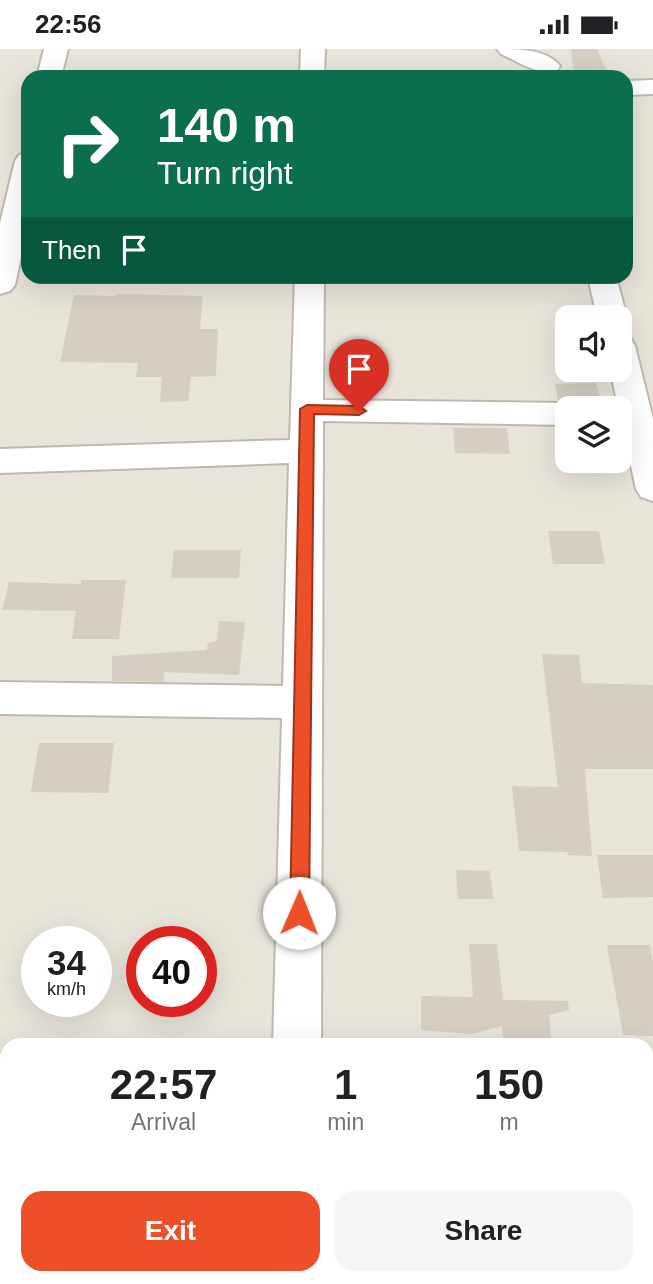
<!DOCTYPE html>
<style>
:root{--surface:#fff;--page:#f6f6f6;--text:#202124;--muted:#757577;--accent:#ed5029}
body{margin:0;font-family:Arial,sans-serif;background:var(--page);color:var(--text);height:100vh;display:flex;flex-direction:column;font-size:26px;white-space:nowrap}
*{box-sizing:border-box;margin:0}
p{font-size:23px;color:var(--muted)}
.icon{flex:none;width:38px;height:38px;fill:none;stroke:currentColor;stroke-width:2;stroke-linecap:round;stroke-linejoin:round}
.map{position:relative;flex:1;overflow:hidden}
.panel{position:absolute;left:0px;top:989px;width:654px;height:247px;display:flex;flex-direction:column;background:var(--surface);border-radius:21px 21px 0 0;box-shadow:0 7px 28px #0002}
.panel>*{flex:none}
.guide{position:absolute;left:21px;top:21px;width:612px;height:214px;border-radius:21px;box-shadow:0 7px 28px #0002;background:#0b6e4f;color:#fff;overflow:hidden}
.tools{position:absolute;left:555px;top:256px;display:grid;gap:14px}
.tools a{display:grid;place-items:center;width:77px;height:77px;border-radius:14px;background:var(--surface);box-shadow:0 7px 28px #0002;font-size:35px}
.speed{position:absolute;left:21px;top:877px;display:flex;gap:14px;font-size:35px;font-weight:700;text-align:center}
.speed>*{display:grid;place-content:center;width:91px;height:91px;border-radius:50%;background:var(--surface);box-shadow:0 7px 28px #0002;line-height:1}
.speed small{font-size:18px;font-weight:400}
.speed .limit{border:10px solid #d22;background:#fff;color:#111}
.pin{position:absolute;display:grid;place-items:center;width:60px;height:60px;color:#fff;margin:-72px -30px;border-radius:50% 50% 50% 0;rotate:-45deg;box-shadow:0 0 7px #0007}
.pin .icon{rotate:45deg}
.me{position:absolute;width:77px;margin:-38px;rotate:1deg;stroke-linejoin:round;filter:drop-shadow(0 0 5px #0008)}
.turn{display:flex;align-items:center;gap:24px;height:147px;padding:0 21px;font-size:32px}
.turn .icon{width:91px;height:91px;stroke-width:2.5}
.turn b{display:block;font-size:49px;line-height:60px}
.then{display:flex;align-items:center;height:66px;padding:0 21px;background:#0003;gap:14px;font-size:26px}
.eta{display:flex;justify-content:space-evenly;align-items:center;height:119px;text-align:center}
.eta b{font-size:42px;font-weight:700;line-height:49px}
.button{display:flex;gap:14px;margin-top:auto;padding:14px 21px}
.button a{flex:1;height:80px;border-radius:21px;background:var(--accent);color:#fff;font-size:28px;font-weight:700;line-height:80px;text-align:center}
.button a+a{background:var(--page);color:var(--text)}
.status{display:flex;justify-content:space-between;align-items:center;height:49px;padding:0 35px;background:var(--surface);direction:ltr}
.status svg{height:19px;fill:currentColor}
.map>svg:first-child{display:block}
.residential{fill:#e8e4d9;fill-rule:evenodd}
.building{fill:#d5cec1}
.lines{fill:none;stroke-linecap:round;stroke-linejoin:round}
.minor-casing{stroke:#bfbaad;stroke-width:4}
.minor{fill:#fff;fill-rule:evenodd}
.route{fill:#ed5029;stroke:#9a341b;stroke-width:2}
</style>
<div class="status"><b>22:56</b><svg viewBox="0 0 49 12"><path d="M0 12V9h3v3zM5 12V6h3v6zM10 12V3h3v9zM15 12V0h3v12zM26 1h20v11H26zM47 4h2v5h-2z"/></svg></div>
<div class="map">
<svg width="653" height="1235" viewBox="0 0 653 1235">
<rect width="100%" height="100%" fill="#f4f2eb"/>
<!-- residential -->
<path class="residential" d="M0,0H653V1235H0ZM28,28H626V228H28ZM567,268H620V320H567ZM567,359H620V411H567ZM37,892H96V952H37ZM142,892H201V952H142ZM7,996H648V1228H7Z"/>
<!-- building -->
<g class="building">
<path d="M571,0H597L609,28H574Z"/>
<path d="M116,245L203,247L200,280H218L216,327L191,328L188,352L160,353L162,328H136L138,314L60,313L74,246L115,247Z"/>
<path d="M596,334L602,358L581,359L568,352L558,351L555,335Z"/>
<path d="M453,379H507L510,405L455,404Z"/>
<path d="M548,482H599L605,515H553Z"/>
<path d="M174,501H241L239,529H171Z"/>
<path d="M81,531H126L119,590H72L76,562L2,561L9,533L81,535Z"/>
<path d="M219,572L245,573L239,626L164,623V633L112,632V607L207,601L208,594L217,592Z"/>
<path d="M542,605L579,606L582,634L653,636V720H585L592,807L568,806L567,803L519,802L512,737L558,738Z"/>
<path d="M39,694H114L108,744L31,743Z"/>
<path d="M597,806H653V848L603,849Z"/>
<path d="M456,821L490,822L493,850H458Z"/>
<path d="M469,895H497L503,951L568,952L569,961L549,966L551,990H503L502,977L472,985L421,981V947L473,948Z"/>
<path d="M607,896H650L653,913V987L623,986Z"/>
</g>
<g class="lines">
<defs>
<g id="minor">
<path d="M44,0H68L61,28H37Z"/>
<path d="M301,0H325L324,28H300Z"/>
<path d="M497,0C517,0 547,0 560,17L557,22C538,27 517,12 501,5Z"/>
<path d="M653,31V45L626,46V32Z"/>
<path d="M28,104V174L15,236L10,242L0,245V174L15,112L19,106Z"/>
<path d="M295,228H324L323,351L567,354L579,359H567V376L323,372L321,996H273L282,669L0,665V633L283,637L289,414L0,424V400L290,391Z"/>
<path d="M588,228H616L627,268L623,275H620V268H597Z"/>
<path d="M620,287L631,290L635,297L653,370V452L641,448L636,440L610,320H620Z"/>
<rect x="0" y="1044" width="7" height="50"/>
<rect x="648" y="1047" width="5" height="50"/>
<rect x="267" y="1228" width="54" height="7"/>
</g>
</defs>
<!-- minor casing -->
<use href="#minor" class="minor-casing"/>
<!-- minor -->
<use href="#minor" class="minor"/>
</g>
<!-- route -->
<path class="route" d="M307,356L359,357L366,362L359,366L314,365L309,864L306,870L299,872L293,870L290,864L300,360Z"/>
</svg>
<div class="tools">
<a><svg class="icon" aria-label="sound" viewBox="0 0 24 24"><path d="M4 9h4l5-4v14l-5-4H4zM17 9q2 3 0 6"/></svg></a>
<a><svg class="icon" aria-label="layers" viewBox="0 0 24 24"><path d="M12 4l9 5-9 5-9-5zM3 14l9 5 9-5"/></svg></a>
</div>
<div class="speed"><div>34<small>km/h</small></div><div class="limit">40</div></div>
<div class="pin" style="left:359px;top:362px;background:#d93025"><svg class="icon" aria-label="arrive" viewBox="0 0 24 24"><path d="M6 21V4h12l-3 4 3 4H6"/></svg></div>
<svg class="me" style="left:299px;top:864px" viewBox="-20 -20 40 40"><circle r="19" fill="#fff"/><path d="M0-13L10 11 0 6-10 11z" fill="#ed5029"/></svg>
<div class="guide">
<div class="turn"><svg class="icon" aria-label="right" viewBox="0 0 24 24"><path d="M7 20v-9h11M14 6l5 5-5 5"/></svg><div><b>140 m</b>Turn right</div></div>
<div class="then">Then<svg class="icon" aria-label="arrive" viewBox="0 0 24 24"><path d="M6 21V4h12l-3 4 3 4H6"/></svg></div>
</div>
<section class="panel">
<div class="eta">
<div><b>22:57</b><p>Arrival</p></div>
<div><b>1</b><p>min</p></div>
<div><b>150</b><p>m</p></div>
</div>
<div class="button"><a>Exit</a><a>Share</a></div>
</section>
</div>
